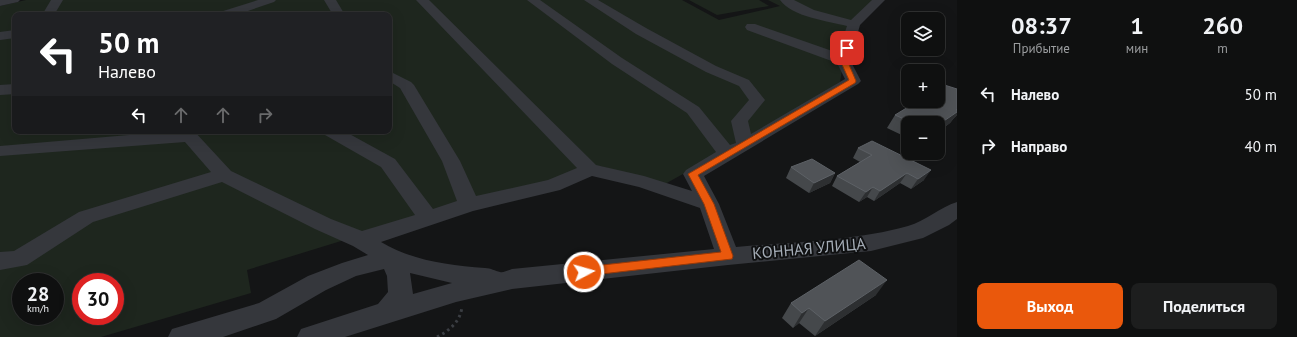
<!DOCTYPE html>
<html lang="ru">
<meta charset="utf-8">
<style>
:root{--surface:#0f1010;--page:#1d1e1e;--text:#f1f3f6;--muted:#9b9d9f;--line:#2f3030;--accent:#ea580c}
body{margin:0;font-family:"PT Sans",sans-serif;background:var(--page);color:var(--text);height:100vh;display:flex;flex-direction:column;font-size:15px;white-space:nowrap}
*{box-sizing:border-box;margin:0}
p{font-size:13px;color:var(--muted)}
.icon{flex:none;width:22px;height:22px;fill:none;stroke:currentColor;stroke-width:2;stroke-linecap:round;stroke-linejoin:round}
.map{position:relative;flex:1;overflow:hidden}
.side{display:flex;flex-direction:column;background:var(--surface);width:340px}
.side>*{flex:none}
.banner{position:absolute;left:12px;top:12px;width:380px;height:122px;border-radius:8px;box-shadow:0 4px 16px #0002,0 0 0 1px var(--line);background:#202124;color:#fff;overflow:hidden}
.controls{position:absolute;left:901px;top:12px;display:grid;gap:8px}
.controls a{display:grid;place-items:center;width:44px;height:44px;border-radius:8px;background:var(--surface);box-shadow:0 4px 16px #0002,0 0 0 1px var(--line);font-size:20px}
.speed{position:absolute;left:12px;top:273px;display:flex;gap:8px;font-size:20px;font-weight:700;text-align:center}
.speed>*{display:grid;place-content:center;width:52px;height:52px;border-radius:50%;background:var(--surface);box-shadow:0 4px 16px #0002,0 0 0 1px var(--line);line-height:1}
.speed small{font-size:10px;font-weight:400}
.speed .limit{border:6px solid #d22;background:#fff;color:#111}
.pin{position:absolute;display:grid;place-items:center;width:34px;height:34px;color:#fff;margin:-17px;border-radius:8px;box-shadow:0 2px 6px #0006}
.me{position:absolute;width:44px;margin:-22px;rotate:84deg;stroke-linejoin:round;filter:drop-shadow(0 0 3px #0008)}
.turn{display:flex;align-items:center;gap:14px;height:84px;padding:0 20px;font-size:18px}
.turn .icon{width:52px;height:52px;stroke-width:2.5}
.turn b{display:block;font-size:28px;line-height:34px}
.lanes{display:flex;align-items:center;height:38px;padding:0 20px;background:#0003;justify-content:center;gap:20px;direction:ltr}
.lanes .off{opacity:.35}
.eta{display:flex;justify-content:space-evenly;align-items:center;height:68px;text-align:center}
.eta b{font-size:24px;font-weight:800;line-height:28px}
.button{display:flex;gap:8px;margin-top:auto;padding:8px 20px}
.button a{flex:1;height:46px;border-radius:8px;background:var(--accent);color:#fff;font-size:16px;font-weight:800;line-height:46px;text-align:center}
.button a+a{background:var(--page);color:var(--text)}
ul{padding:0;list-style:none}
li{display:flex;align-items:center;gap:12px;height:52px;padding:0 20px}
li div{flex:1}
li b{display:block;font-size:15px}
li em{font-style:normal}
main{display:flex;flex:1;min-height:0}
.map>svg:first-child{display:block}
.green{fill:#1e261e;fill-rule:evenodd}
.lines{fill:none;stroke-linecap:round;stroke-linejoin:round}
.path{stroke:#3b3e43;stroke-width:3;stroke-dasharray:2.5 3.5;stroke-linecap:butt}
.minor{fill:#35373c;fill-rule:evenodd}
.wall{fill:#45484b}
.shaded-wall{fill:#2d2f31}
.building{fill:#505357;stroke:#5d6166}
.route{fill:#ea580c;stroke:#983908}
.labels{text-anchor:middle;stroke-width:4;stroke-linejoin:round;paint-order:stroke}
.near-street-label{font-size:16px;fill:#a5adb7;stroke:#0f1011}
</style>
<main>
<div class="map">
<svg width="957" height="337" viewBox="0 0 957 337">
<rect width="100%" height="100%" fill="#141516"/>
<!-- green -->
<g class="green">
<path d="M26,0H682L719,20L780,6L768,0H875L850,22L840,82L787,116L665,184L600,166L367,233L247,270L251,293L101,337H0V6ZM15,15H389V131H15ZM21,282H55V316H21ZM81,282H115V316H81Z"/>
<path d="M689,0H759L769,6L717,15Z"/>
</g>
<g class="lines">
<!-- path -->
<path class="path" d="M437,337C450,330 460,322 462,307"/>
<!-- minor -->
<g class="minor">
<path d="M0,0H20L18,2L0,6Z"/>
<path d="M51,0H63L54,15H42Z"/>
<path d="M258,0H276L274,2L236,15H218L220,12Z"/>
<path d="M324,0H336L345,15H333Z"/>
<path d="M416,0H429L596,165L644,176L692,191L683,174L686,170L716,152L687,113L612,64L527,0H540L622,58L699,107L730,145L736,143L731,121L749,100L739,86L706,72L636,34L584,0H598L646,28L716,66L749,80L765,100L748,121L751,134L845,79L837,63L747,30L745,27L747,24H755L838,53L847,26C828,21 792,17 780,0H794L814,10L851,20L872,0H885L860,25L850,60L861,81L858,84L704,176L719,204L736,247C791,242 855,241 908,226C926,221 940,207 957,202V219L949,225L923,238L871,251L728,265L512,289L456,302L345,337H297L301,329L378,304L388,292L387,276L384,269L356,276L326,290L276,319L223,337H168L172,329L259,303L308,276L342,263L368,255L353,246L315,229L222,182L93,222L27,265L0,270V252L14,251L79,212L211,172L185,142L0,156V146L176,131H194L231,171L331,219L362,231L415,215L381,167L325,135L322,131H344L395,159L433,209L457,201L442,161L400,88L389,81V71L411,82L414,85L460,161L476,196L548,180L577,168ZM592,176L639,187L700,208L714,249L512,269C509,270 503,273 500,272C495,271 491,268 485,268C448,265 413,261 381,242L473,211L560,190ZM410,273L452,283L413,294Z"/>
<path d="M15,30V38L0,40V32Z"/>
<path d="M15,84V94L0,95V85Z"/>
</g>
</g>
<!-- wall -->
<g class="wall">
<path d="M957,89V115L954,118L950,123L938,132V123H908V138L887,128L895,115Z"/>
<path d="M858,148L924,180L911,189L900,183L874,201L867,197L859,202L832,186L837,176L860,162L853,158Z"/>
<path d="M791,167L835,173L830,183L809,193L786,178Z"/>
<path d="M876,295L815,336L799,323L793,328L782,318L791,303Z"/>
</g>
<!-- shaded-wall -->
<g class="shaded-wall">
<path d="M957,109V115L954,118L950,123L938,132V125Z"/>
<path d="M931,170L924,180L911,189L918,179Z"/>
<path d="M835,173L830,183L809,193L814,183Z"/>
<path d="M907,173L900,183L874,201L880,191Z"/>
<path d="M873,187L867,197L859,202L866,192Z"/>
<path d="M887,280L876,295L815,336L825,321Z"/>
<path d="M809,308L799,323L793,328L802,313Z"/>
</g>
<!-- building -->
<g class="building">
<path d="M938,83L957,89V109L956,110H957V112L938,125V123H913L895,115L918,101H938Z"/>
<path d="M872,141L931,170L918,179L907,173L880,191L873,187L866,192L837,176L872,155L858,148Z"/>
<path d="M812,159L835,173L814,183L791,167Z"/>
<path d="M859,260L887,280L825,321L809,308L802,313L791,303Z"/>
</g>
<!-- route -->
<path class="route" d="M845,46L850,48L847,60L856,81L855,83L698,175L714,204L733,256L732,259L584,276L580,275L578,272L580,268L584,267L721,252L704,204L688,174L849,80L840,60Z"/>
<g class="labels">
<!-- near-street labels -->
<g class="near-street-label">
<text transform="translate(809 248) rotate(-5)" y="6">КОННАЯ УЛИЦА</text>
</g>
</g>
</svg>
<div class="controls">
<a><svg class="icon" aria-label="layers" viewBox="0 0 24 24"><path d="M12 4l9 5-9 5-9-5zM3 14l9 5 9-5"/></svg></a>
<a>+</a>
<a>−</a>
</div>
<div class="speed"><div>28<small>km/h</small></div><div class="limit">30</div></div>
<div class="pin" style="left:847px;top:48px;background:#d93025"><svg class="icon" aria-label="arrive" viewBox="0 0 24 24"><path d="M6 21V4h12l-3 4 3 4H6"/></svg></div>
<svg class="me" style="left:584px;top:272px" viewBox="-20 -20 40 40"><circle r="17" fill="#ea580c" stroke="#fff" stroke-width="3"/><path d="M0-11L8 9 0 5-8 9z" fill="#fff"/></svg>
<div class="banner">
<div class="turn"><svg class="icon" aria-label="left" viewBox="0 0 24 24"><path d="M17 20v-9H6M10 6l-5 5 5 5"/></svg><div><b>50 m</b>Налево</div></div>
<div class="lanes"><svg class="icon" aria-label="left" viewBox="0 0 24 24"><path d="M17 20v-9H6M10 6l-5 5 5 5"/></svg><svg class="icon off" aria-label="ahead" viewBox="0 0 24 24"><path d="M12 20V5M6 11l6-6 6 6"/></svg><svg class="icon off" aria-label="ahead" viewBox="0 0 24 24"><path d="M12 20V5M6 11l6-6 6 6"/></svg><svg class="icon off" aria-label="right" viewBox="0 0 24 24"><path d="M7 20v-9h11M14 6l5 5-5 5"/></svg></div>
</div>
</div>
<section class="side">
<div class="eta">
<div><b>08:37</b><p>Прибытие</p></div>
<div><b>1</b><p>мин</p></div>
<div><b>260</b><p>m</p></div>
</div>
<ul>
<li><svg class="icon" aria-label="left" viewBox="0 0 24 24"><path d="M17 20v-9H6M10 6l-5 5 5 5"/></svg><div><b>Налево</b></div><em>50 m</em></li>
<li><svg class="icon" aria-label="right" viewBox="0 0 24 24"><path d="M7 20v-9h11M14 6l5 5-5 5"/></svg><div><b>Направо</b></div><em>40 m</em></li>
</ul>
<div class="button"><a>Выход</a><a>Поделиться</a></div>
</section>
</main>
